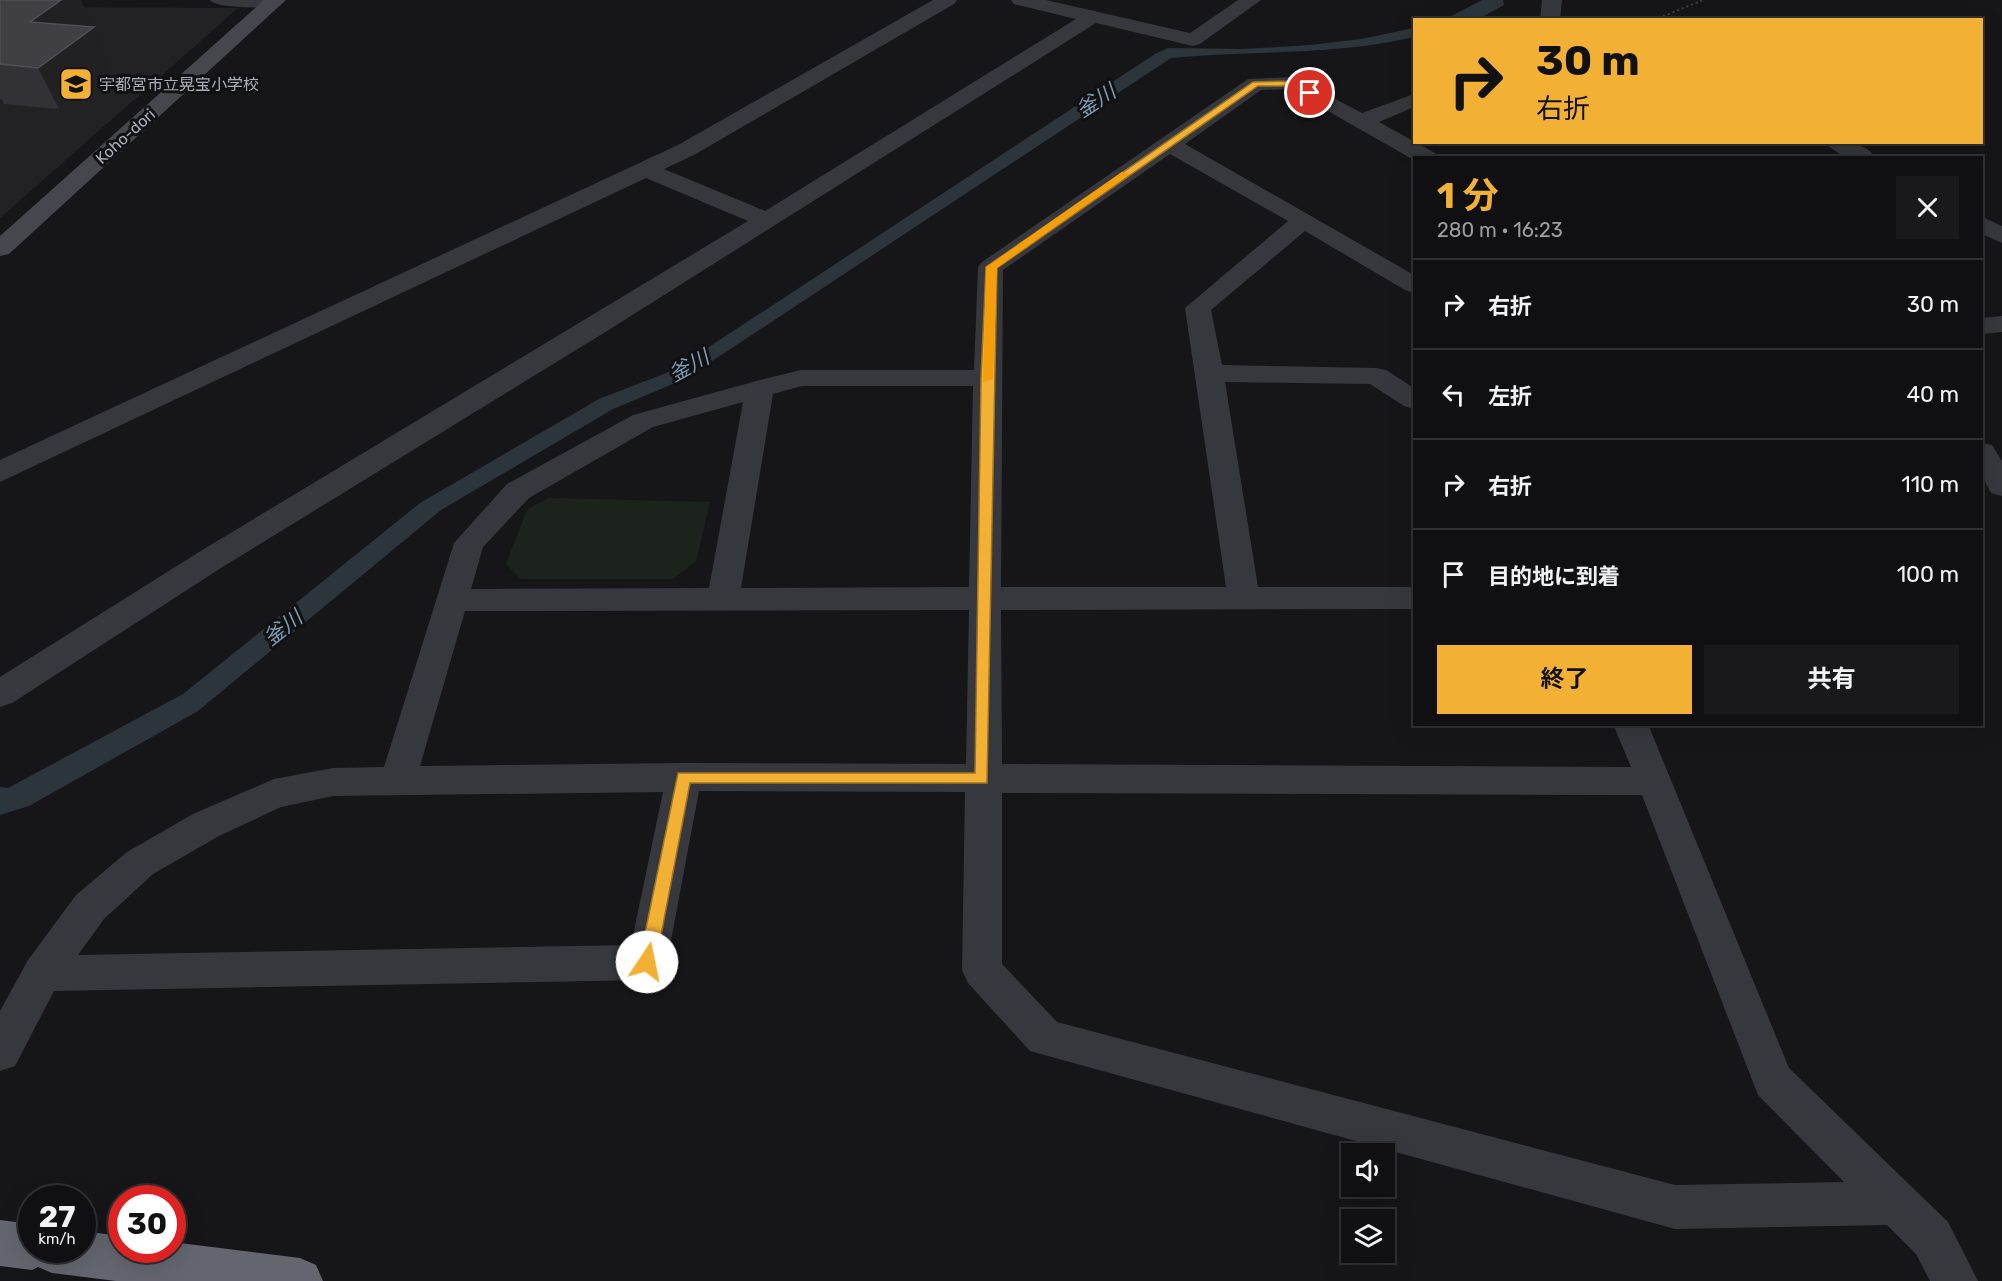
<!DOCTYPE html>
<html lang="ja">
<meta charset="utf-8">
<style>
:root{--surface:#101012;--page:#19191b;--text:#f1f3f6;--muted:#9c9d9f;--line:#303032;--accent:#f2b134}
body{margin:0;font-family:Rubik,"Noto Sans JP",sans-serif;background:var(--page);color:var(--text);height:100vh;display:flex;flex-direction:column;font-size:22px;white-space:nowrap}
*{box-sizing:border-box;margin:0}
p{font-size:20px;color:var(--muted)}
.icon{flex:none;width:33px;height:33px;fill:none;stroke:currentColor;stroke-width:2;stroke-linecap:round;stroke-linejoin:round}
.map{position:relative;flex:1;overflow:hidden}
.panel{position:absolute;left:1413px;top:156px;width:570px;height:570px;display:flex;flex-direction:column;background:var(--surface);border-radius:0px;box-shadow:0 6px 24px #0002,0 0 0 2px var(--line)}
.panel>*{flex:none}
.top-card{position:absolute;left:1413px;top:18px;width:570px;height:126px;border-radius:0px;box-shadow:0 6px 24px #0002,0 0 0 2px var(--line);background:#f2b134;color:#111;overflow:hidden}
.tools{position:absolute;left:1341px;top:1143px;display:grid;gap:12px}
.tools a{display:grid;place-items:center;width:54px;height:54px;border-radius:0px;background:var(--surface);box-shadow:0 6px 24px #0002,0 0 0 2px var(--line);font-size:30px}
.speed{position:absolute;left:18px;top:1185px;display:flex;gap:12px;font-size:30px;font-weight:700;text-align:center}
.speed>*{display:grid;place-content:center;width:78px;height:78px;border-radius:50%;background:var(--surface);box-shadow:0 6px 24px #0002,0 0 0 2px var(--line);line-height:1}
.speed small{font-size:15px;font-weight:400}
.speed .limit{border:9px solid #d22;background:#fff;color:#111}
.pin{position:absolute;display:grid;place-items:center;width:51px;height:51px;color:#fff;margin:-26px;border:3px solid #fff;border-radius:50%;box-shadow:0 2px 6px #0007}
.me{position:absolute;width:66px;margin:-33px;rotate:11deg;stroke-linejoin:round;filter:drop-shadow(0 0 4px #0008)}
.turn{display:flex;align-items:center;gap:21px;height:126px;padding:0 24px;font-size:27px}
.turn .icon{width:78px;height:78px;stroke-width:2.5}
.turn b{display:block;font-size:42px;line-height:51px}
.round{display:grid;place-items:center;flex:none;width:63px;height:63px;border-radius:0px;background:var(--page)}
.headline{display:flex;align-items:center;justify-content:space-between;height:102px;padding:0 24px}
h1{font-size:36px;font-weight:700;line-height:45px;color:var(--accent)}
.cta{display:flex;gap:12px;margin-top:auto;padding:12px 24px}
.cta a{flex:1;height:69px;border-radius:0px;background:var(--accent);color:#111;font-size:24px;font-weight:700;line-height:69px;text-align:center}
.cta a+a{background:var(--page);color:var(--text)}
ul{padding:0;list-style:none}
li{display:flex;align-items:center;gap:18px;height:90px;padding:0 24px;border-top:2px solid var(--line)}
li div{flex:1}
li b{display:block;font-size:22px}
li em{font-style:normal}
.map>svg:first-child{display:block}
.built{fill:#222225}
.green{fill:#1c231d}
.water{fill:#2c353c}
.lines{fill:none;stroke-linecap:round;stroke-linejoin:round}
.path{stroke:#3d3f44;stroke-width:2;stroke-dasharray:2 3;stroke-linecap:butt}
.street{fill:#37383d;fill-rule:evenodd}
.secondary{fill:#45474d;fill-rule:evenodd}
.highway{fill:#63666e;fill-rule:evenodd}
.wall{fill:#323236}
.shaded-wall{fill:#212124}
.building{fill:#3f3f44;stroke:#4f5156;stroke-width:1.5}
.route{fill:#f2b134;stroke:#9d7322;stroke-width:1.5}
.slow{fill:#f59e0b}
.labels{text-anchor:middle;stroke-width:6;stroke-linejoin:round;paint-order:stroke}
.far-poi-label{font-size:16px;fill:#a8adb8;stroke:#111113;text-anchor:start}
.far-street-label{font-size:16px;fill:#a8adb8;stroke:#111113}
.water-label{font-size:21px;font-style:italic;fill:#7f9bb3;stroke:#111113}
</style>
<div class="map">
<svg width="2002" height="1281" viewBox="0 0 2002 1281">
<rect width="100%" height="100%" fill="#161618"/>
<!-- built -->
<path class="built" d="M0,7L238,8L0,218Z"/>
<!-- green -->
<path class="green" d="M548,498L710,502L696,561L673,579H521L506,564L527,510Z"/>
<!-- water -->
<g class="water">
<path d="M1482,0H1503L1504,5L1479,19H1446Z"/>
<path d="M1414,28V37C1335,56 1252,50 1171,58L685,379L613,409L441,510L198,711L29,806L0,815V787L8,788L183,694L420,503L599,399L674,370L1155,54L1168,48L1243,49L1310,45L1361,39Z"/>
</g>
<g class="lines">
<!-- path -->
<path class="path" d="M1654,20L1703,0"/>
<!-- street -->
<g class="street">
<path d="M210,0H284L285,1C278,10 216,9 210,0Z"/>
<path d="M933,0H957L954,4L694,155L664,169L765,211L1076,19L1014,4L1011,0H1046L1190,33L1238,0H1261L1200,44L1193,46L1096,23L607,331L221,568L12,703L0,707V677L199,552L748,221L646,178L0,482V460L678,145Z"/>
<path d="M1542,0H1562L1560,20H1540Z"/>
<path d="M1293,77L1362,113L1414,94V107L1379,122L1435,153L1438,158H1414V160L1289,89L1261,90L1185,144L1414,275V293L1405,290L1305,231L1211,310L1222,365L1376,368L1386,370L1414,388V409L1404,406L1370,384L1225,382L1258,587H1414V609L1001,610L1002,764L1631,767L1613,724H1648L1789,1068L1948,1222L1978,1281H1930L1916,1254L1887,1225L1675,1229L1030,1051L968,983L962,970L965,792L699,791L667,962L661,974L647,980L54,991L15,1066L0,1071V1011L28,960L76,895L127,852L193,814L274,779L333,768L384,767L454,543L507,484L633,415L760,380L801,370H974L978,267L982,262L1248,79ZM1170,154L1288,221L1185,308L1226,587H1001L1003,270ZM802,386H973L969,587L741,588L773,394ZM743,402L709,588L471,589L483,547L529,498L653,427ZM969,610L966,764L684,763L420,766L465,611ZM663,792L631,945L78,955L104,919L153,874L219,836L281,807L333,796ZM1002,793L1642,795L1758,1095L1844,1182L1675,1185L1057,1022L1002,964Z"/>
<path d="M1822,142C1840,142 1864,140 1876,158H1846Z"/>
<path d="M1982,217L2002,226V243L1982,234Z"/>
<path d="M2002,316V332L1982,334V318Z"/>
<path d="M1982,443L1992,445L2002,461V496L1991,493L1982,476Z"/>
</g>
<!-- secondary -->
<path class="secondary" d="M264,0H286L9,254L0,256V236Z"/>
<!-- highway -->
<path class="highway" d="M0,1220L32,1224V1250H82V1231L122,1236V1250H172V1242L300,1258L316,1265L323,1281H116L52,1273L38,1267L32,1270L0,1266Z"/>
</g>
<!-- wall -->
<path class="wall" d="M0,0L93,27L112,67L59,109L4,104L2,99H0Z"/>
<!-- shaded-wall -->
<path class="shaded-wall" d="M61,0H81L112,67L59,109L38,68L30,22Z"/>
<!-- building -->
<path class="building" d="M0,0H61L30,22L94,27L38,68L0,64Z"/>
<!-- route -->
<path class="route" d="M1293,81L1314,93L1307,95L1291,86H1258L997,268L987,783H690L656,962L653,967L647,969L642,967L639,962L678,773H975L981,378L986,267L1253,82Z"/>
<!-- slow -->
<path class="slow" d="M1122,172L1130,174L997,268L993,379L983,382L986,267Z"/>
<!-- icons -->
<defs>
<symbol id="school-square" viewBox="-11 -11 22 22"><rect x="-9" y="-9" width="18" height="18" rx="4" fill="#f2b134" stroke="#111113"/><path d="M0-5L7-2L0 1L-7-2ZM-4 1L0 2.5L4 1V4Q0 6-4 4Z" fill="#111"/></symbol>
</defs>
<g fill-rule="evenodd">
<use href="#school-square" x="57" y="65" width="38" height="38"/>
</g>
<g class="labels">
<!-- far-poi labels -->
<g class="far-poi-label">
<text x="99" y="90">宇都宮市立晃宝小学校</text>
</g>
<!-- far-street labels -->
<g class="far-street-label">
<text transform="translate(125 136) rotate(-42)" y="6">Koho-dori</text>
</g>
<!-- water labels -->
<g class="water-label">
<text transform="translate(1096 101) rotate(-33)" y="7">釜川</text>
<text transform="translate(689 366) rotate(-29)" y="7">釜川</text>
<text transform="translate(283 628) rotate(-38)" y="7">釜川</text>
</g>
</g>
</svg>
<div class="tools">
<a><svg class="icon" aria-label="sound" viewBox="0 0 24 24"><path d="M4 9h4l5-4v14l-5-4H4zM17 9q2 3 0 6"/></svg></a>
<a><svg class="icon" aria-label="layers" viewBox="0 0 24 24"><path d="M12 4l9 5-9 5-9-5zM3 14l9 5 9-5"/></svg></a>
</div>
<div class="speed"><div>27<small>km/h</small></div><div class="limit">30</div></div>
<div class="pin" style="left:1310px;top:93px;background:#d93025"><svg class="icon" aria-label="arrive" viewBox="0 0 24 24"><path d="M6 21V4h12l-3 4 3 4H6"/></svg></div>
<svg class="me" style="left:647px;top:962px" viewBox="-20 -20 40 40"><circle r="19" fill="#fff"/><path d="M0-13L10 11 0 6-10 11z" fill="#f2b134"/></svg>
<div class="top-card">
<div class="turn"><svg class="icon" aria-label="right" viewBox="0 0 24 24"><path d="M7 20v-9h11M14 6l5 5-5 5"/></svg><div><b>30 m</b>右折</div></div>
</div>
<section class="panel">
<div class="headline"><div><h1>1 分</h1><p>280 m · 16:23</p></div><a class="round"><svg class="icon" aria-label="close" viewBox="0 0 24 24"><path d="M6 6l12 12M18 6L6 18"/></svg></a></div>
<ul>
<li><svg class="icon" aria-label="right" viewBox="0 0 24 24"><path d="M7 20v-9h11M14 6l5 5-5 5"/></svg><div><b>右折</b></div><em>30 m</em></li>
<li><svg class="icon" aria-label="left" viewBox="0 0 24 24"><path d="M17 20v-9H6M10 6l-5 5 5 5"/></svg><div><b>左折</b></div><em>40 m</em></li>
<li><svg class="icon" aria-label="right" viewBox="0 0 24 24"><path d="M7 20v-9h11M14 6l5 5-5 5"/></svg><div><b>右折</b></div><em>110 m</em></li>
<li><svg class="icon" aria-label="arrive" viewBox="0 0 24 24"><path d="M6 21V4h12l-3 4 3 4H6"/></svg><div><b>目的地に到着</b></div><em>100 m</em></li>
</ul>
<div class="cta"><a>終了</a><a>共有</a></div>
</section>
</div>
